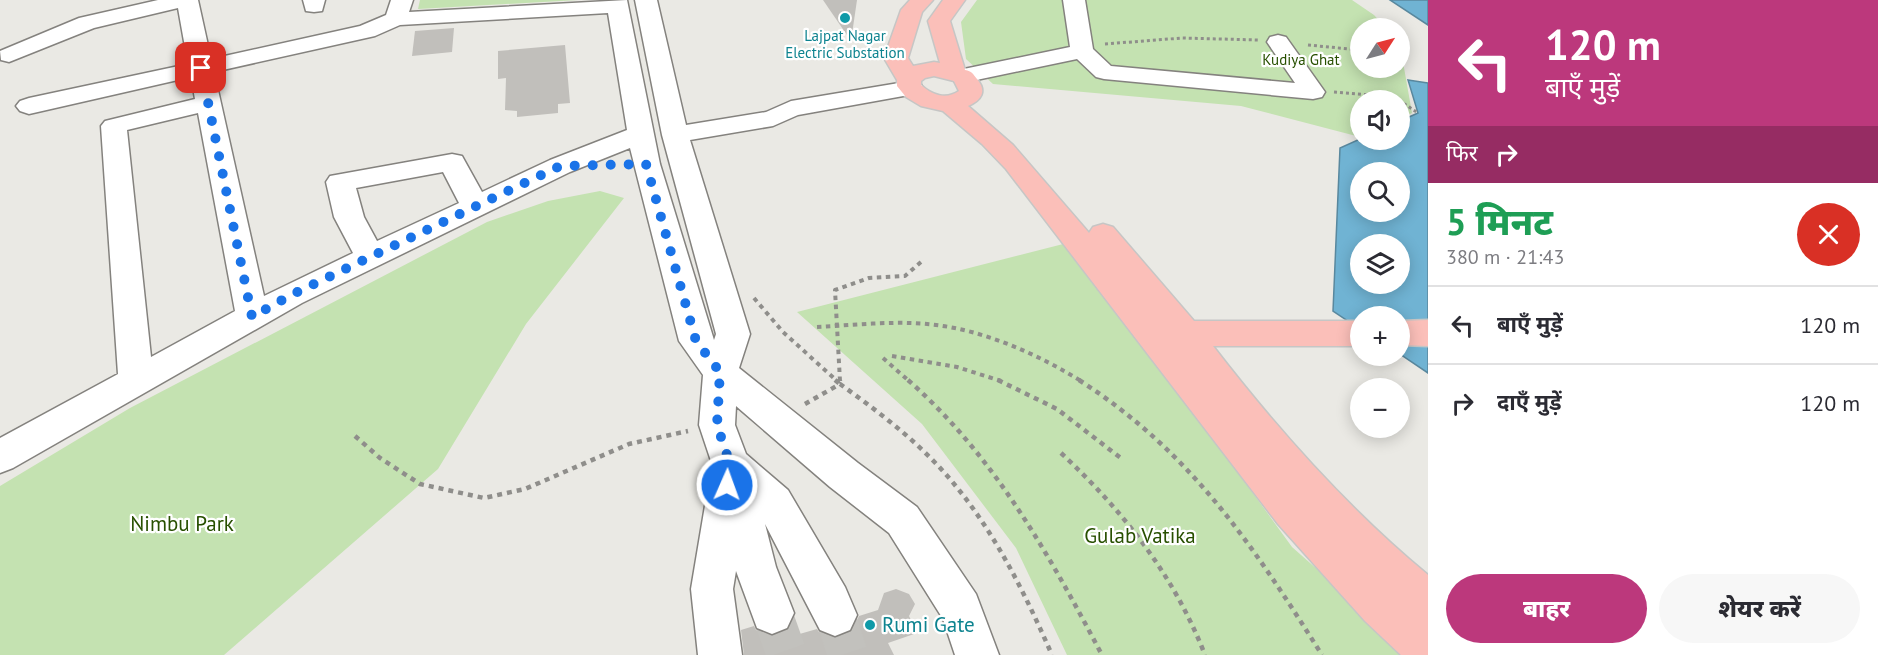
<!DOCTYPE html>
<html lang="hi">
<meta charset="utf-8">
<style>
:root{--surface:#fff;--page:#f7f7f7;--text:#2b2b33;--muted:#7c7c81;--line:#e1e1e2;--accent:#bc387c}
body{margin:0;font-family:"PT Sans","Noto Sans Devanagari",sans-serif;background:var(--page);color:var(--text);height:100vh;display:flex;flex-direction:column;font-size:22px;white-space:nowrap}
*{box-sizing:border-box;margin:0}
p{font-size:20px;color:var(--muted)}
.icon{flex:none;width:33px;height:33px;fill:none;stroke:currentColor;stroke-width:2;stroke-linecap:round;stroke-linejoin:round}
.map{position:relative;flex:1;overflow:hidden}
.sheet{display:flex;flex-direction:column;background:var(--surface);width:450px}
.sheet>*{flex:none}
.guide{background:#bc387c;color:#fff;overflow:hidden}
.needle{width:39px;rotate:54deg}
.controls{position:absolute;left:1350px;top:18px;display:grid;gap:12px}
.controls a{display:grid;place-items:center;width:60px;height:60px;border-radius:50%;background:var(--surface);box-shadow:0 3px 15px #0003;font-size:30px}
.pin{position:absolute;display:grid;place-items:center;width:51px;height:51px;color:#fff;margin:-26px;border-radius:12px;box-shadow:0 3px 9px #0006}
.me{position:absolute;width:66px;margin:-33px;rotate:2deg;stroke-linejoin:round;filter:drop-shadow(0 0 4px #0008)}
.turn{display:flex;align-items:center;gap:21px;height:126px;padding:0 18px;font-size:27px}
.turn .icon{width:78px;height:78px;stroke-width:2.5}
.turn b{display:block;font-size:42px;line-height:51px}
.then{display:flex;align-items:center;height:57px;padding:0 18px;background:#0003;gap:12px;font-size:22px}
.round{display:grid;place-items:center;flex:none;width:63px;height:63px;border-radius:32px;background:var(--page)}
.overview{display:flex;align-items:center;justify-content:space-between;height:102px;padding:0 18px}
h1{font-size:36px;font-weight:800;line-height:45px;color:#1e9e55}
.cta{display:flex;gap:12px;margin-top:auto;padding:12px 18px}
.cta a{flex:1;height:69px;border-radius:36px;background:var(--accent);color:#fff;font-size:24px;font-weight:800;line-height:69px;text-align:center}
.cta a+a{background:var(--page);color:var(--text)}
ul{padding:0;list-style:none}
li{display:flex;align-items:center;gap:18px;height:78px;padding:0 18px;border-top:2px solid var(--line)}
li div{flex:1}
li b{display:block;font-size:22px}
li em{font-style:normal}
main{display:flex;flex:1;min-height:0}
.map>svg:first-child{display:block}
.green{fill:#c4e2b1}
.water{fill:#70b3d3;stroke:#59889e;stroke-width:1.5;fill-rule:evenodd}
.building{fill:#c1bfbb}
.lines{fill:none;stroke-linecap:round;stroke-linejoin:round}
.minor-tunnel{stroke:#c2c1bd;stroke-width:40;stroke-dasharray:40 20;stroke-linecap:butt}
.minor-casing{stroke:#84827e;stroke-width:3}
.major-casing{stroke:#c6c6c5;stroke-width:3}
.path-far2{stroke:#8f8e8b;stroke-width:3;stroke-dasharray:3 3;stroke-linecap:butt}
.path-far1{stroke:#8f8e8b;stroke-width:4;stroke-dasharray:4.5 4.5;stroke-linecap:butt}
.path{stroke:#8f8e8b;stroke-width:4.5;stroke-dasharray:5 5;stroke-linecap:butt}
.minor{fill:#fff;fill-rule:evenodd}
.major{fill:#fbbfb9;fill-rule:evenodd}
.route{stroke:#1a73e8;stroke-width:10;stroke-dasharray:0 18}
.culture-dot{fill:#0f9aa8;stroke:#fff;stroke-width:2}
.labels{text-anchor:middle;stroke-width:4.5;stroke-linejoin:round;paint-order:stroke}
.far-culture-label{font-size:15px;fill:#0d838f;stroke:#fff}
.far-park-label{font-size:15px;fill:#285000;stroke:#fff}
.near-park-label{font-size:21px;fill:#285000;stroke:#fff}
.near-culture-label{font-size:21px;fill:#0d838f;stroke:#fff;text-anchor:start}
</style>
<main>
<div class="map">
<svg width="1428" height="655" viewBox="0 0 1428 655">
<rect width="100%" height="100%" fill="#eae9e4"/>
<!-- green -->
<g class="green">
<path d="M420,0H578L418,9Z"/>
<path d="M977,0H1352L1374,15L1386,28H1360V68H1400V45L1412,113L1400,119V100H1360V137L1241,106L993,84L966,59L961,22Z"/>
<path d="M600,191L624,198L526,324L438,469L224,655H0V486L130,408L487,222L548,201Z"/>
<path d="M1071,242L1292,547L1414,655H1067L1016,548L922,424L797,312Z"/>
</g>
<!-- water -->
<g class="water">
<path d="M1390,0H1428V25Z"/>
<path d="M1408,80L1428,83V373L1400,354V316H1360V329L1333,311L1340,148L1360,139L1400,140V121L1418,113ZM1360,172H1400V212H1360ZM1360,244H1400V284H1360Z"/>
</g>
<!-- building -->
<g class="building">
<path d="M823,0H857L851,41Z"/>
<path d="M454,28L452,52L412,56L415,31Z"/>
<path d="M565,45L570,103L558,104V113L517,117V111L505,110L506,78L498,79V51Z"/>
<path d="M896,589L909,594L915,604L909,616L917,633L888,643L894,655H744L741,630L754,626L756,630L771,636L786,631L789,637L817,629L819,632L836,638L852,631L859,616L878,610L884,593Z"/>
</g>
<g class="lines">
<!-- minor-tunnel -->
<g class="minor-tunnel">
<path d="M772,613L787,655"/>
<path d="M835,615L848,655"/>
</g>
<defs>
<g id="minor">
<path d="M158,0H198L211,59L360,26L386,15L391,0H413L409,12L627,0L660,164L714,340L716,334L662,135L635,0H657L686,125L766,112L791,101L911,81L920,83L923,88L920,93L798,115L773,126L690,140L750,334L739,368L858,463L917,507L976,594L999,655H955L943,619L889,533L830,487L736,406L735,425L746,454L788,490L845,587L857,615L850,630L835,636L820,630L765,524L776,567L794,613L787,628L772,634L757,628L736,571L733,589L742,655H698L691,589L712,464L699,425L703,375L679,341L630,148L570,172L302,303L13,468L0,473V438L118,374L101,126L105,121L195,99L191,77L29,114L20,111L16,106L20,101L29,98L188,64L178,8L94,28L9,62L1,60L0,51L79,18ZM608,13L627,130L550,160L482,192L462,156L452,154L330,176L326,182L334,217L353,253L264,296L214,72L375,36L400,25ZM198,113L235,311L151,357L127,130ZM443,172L459,203L377,241L364,217L356,188Z"/>
<path d="M303,0H325L322,11L314,12L306,11Z"/>
<path d="M1063,0H1085L1093,49L1111,66L1295,83L1267,42L1270,37L1278,35L1286,37L1325,92L1322,97L1313,99L1104,79L1096,77L1077,59L962,83L954,81L950,76L954,71L1070,47Z"/>
</g>
<g id="major">
<path d="M910,0H933L922,12L908,58L913,66L934,62L940,63L928,21L943,0H965L950,21L965,70C972,71 973,74 977,79C987,91 982,100 968,106L1013,145L1089,233L1093,227L1103,224L1113,227L1194,321H1360V346H1213C1277,429 1348,509 1428,575V655H1401L1365,621L1278,524L1006,169L982,144L943,111L921,106L906,97L897,86V80L884,58L901,10ZM934,76L954,81L959,91C946,100 932,95 921,85V81L925,78Z"/>
<path d="M1428,320V346L1400,345V321Z"/>
</g>
</defs>
<!-- minor casing -->
<use href="#minor" class="minor-casing"/>
<!-- major casing -->
<use href="#major" class="major-casing"/>
<!-- path-far2 -->
<g class="path-far2">
<path d="M1105,44L1182,38L1259,40"/>
<path d="M1308,45L1360,50"/>
<path d="M1334,92L1394,97L1418,113"/>
</g>
<!-- path-far1 -->
<g class="path-far1">
<path d="M754,298L783,332L837,381"/>
<path d="M817,327C856,325 897,320 936,325C986,331 1039,355 1081,381"/>
<path d="M892,356L957,367L1001,381"/>
<path d="M883,358L909,381"/>
<path d="M840,381L835,290L869,278L905,276L922,261"/>
</g>
<!-- path -->
<g class="path">
<path d="M835,380L840,384V380"/>
<path d="M908,380C995,457 1048,553 1102,655"/>
<path d="M998,380L1057,409L1122,459"/>
<path d="M1079,380C1191,452 1252,544 1322,655"/>
<path d="M805,404L840,384C876,410 912,437 942,470C991,524 1023,589 1052,655"/>
<path d="M355,436L380,458L420,484L484,498L525,489L629,444L688,431"/>
<path d="M1061,453C1123,511 1174,575 1205,655"/>
</g>
<!-- minor -->
<use href="#minor" class="minor"/>
<!-- major -->
<use href="#major" class="major"/>
</g>
<g class="lines">
<!-- route -->
<path class="route" d="M201,68L252,317L291,295L560,166L646,164L696,341L720,372L717,425L730,464L727,485"/>
</g>
<!-- markers -->
<g class="culture-dot">
<circle cx="845" cy="18" r="6"/>
<circle cx="870" cy="625" r="6"/>
</g>
<g class="labels">
<!-- far-culture labels -->
<g class="far-culture-label">
<text x="845" y="41">Lajpat Nagar<tspan x="845" dy="17">Electric Substation</tspan></text>
</g>
<!-- far-park labels -->
<g class="far-park-label">
<text x="1301" y="65">Kudiya Ghat</text>
</g>
<!-- near-park labels -->
<g class="near-park-label">
<text x="182" y="531">Nimbu Park</text>
<text x="1140" y="543">Gulab Vatika</text>
</g>
<!-- near-culture labels -->
<g class="near-culture-label">
<text x="882" y="632">Rumi Gate</text>
</g>
</g>
</svg>
<div class="controls">
<a><svg class="needle" viewBox="-14 -14 28 28"><path d="M0-13l5 13h-10z" fill="#e53935"/><path d="M0 13l5-13h-10z" fill="#7c7c81"/></svg></a>
<a><svg class="icon" aria-label="sound" viewBox="0 0 24 24"><path d="M4 9h4l5-4v14l-5-4H4zM17 9q2 3 0 6"/></svg></a>
<a><svg class="icon" aria-label="search" viewBox="0 0 24 24"><circle cx="10" cy="10" r="6"/><path d="M15 15l6 6"/></svg></a>
<a><svg class="icon" aria-label="layers" viewBox="0 0 24 24"><path d="M12 4l9 5-9 5-9-5zM3 14l9 5 9-5"/></svg></a>
<a>+</a>
<a>−</a>
</div>
<div class="pin" style="left:201px;top:68px;background:#d93025"><svg class="icon" aria-label="arrive" viewBox="0 0 24 24"><path d="M6 21V4h12l-3 4 3 4H6"/></svg></div>
<svg class="me" style="left:727px;top:485px" viewBox="-20 -20 40 40"><circle r="17" fill="#1a73e8" stroke="#fff" stroke-width="3"/><path d="M0-11L8 9 0 5-8 9z" fill="#fff"/></svg>
</div>
<section class="sheet">
<div class="guide">
<div class="turn"><svg class="icon" aria-label="left" viewBox="0 0 24 24"><path d="M17 20v-9H6M10 6l-5 5 5 5"/></svg><div><b>120 m</b>बाएँ मुड़ें</div></div>
<div class="then">फिर<svg class="icon" aria-label="right" viewBox="0 0 24 24"><path d="M7 20v-9h11M14 6l5 5-5 5"/></svg></div>
</div>
<div class="overview"><div><h1>5 मिनट</h1><p>380 m · 21:43</p></div><a class="round" style="background:#d93025;color:#fff"><svg class="icon" aria-label="close" viewBox="0 0 24 24"><path d="M6 6l12 12M18 6L6 18"/></svg></a></div>
<ul>
<li><svg class="icon" aria-label="left" viewBox="0 0 24 24"><path d="M17 20v-9H6M10 6l-5 5 5 5"/></svg><div><b>बाएँ मुड़ें</b></div><em>120 m</em></li>
<li><svg class="icon" aria-label="right" viewBox="0 0 24 24"><path d="M7 20v-9h11M14 6l5 5-5 5"/></svg><div><b>दाएँ मुड़ें</b></div><em>120 m</em></li>
</ul>
<div class="cta"><a>बाहर</a><a>शेयर करें</a></div>
</section>
</main>
